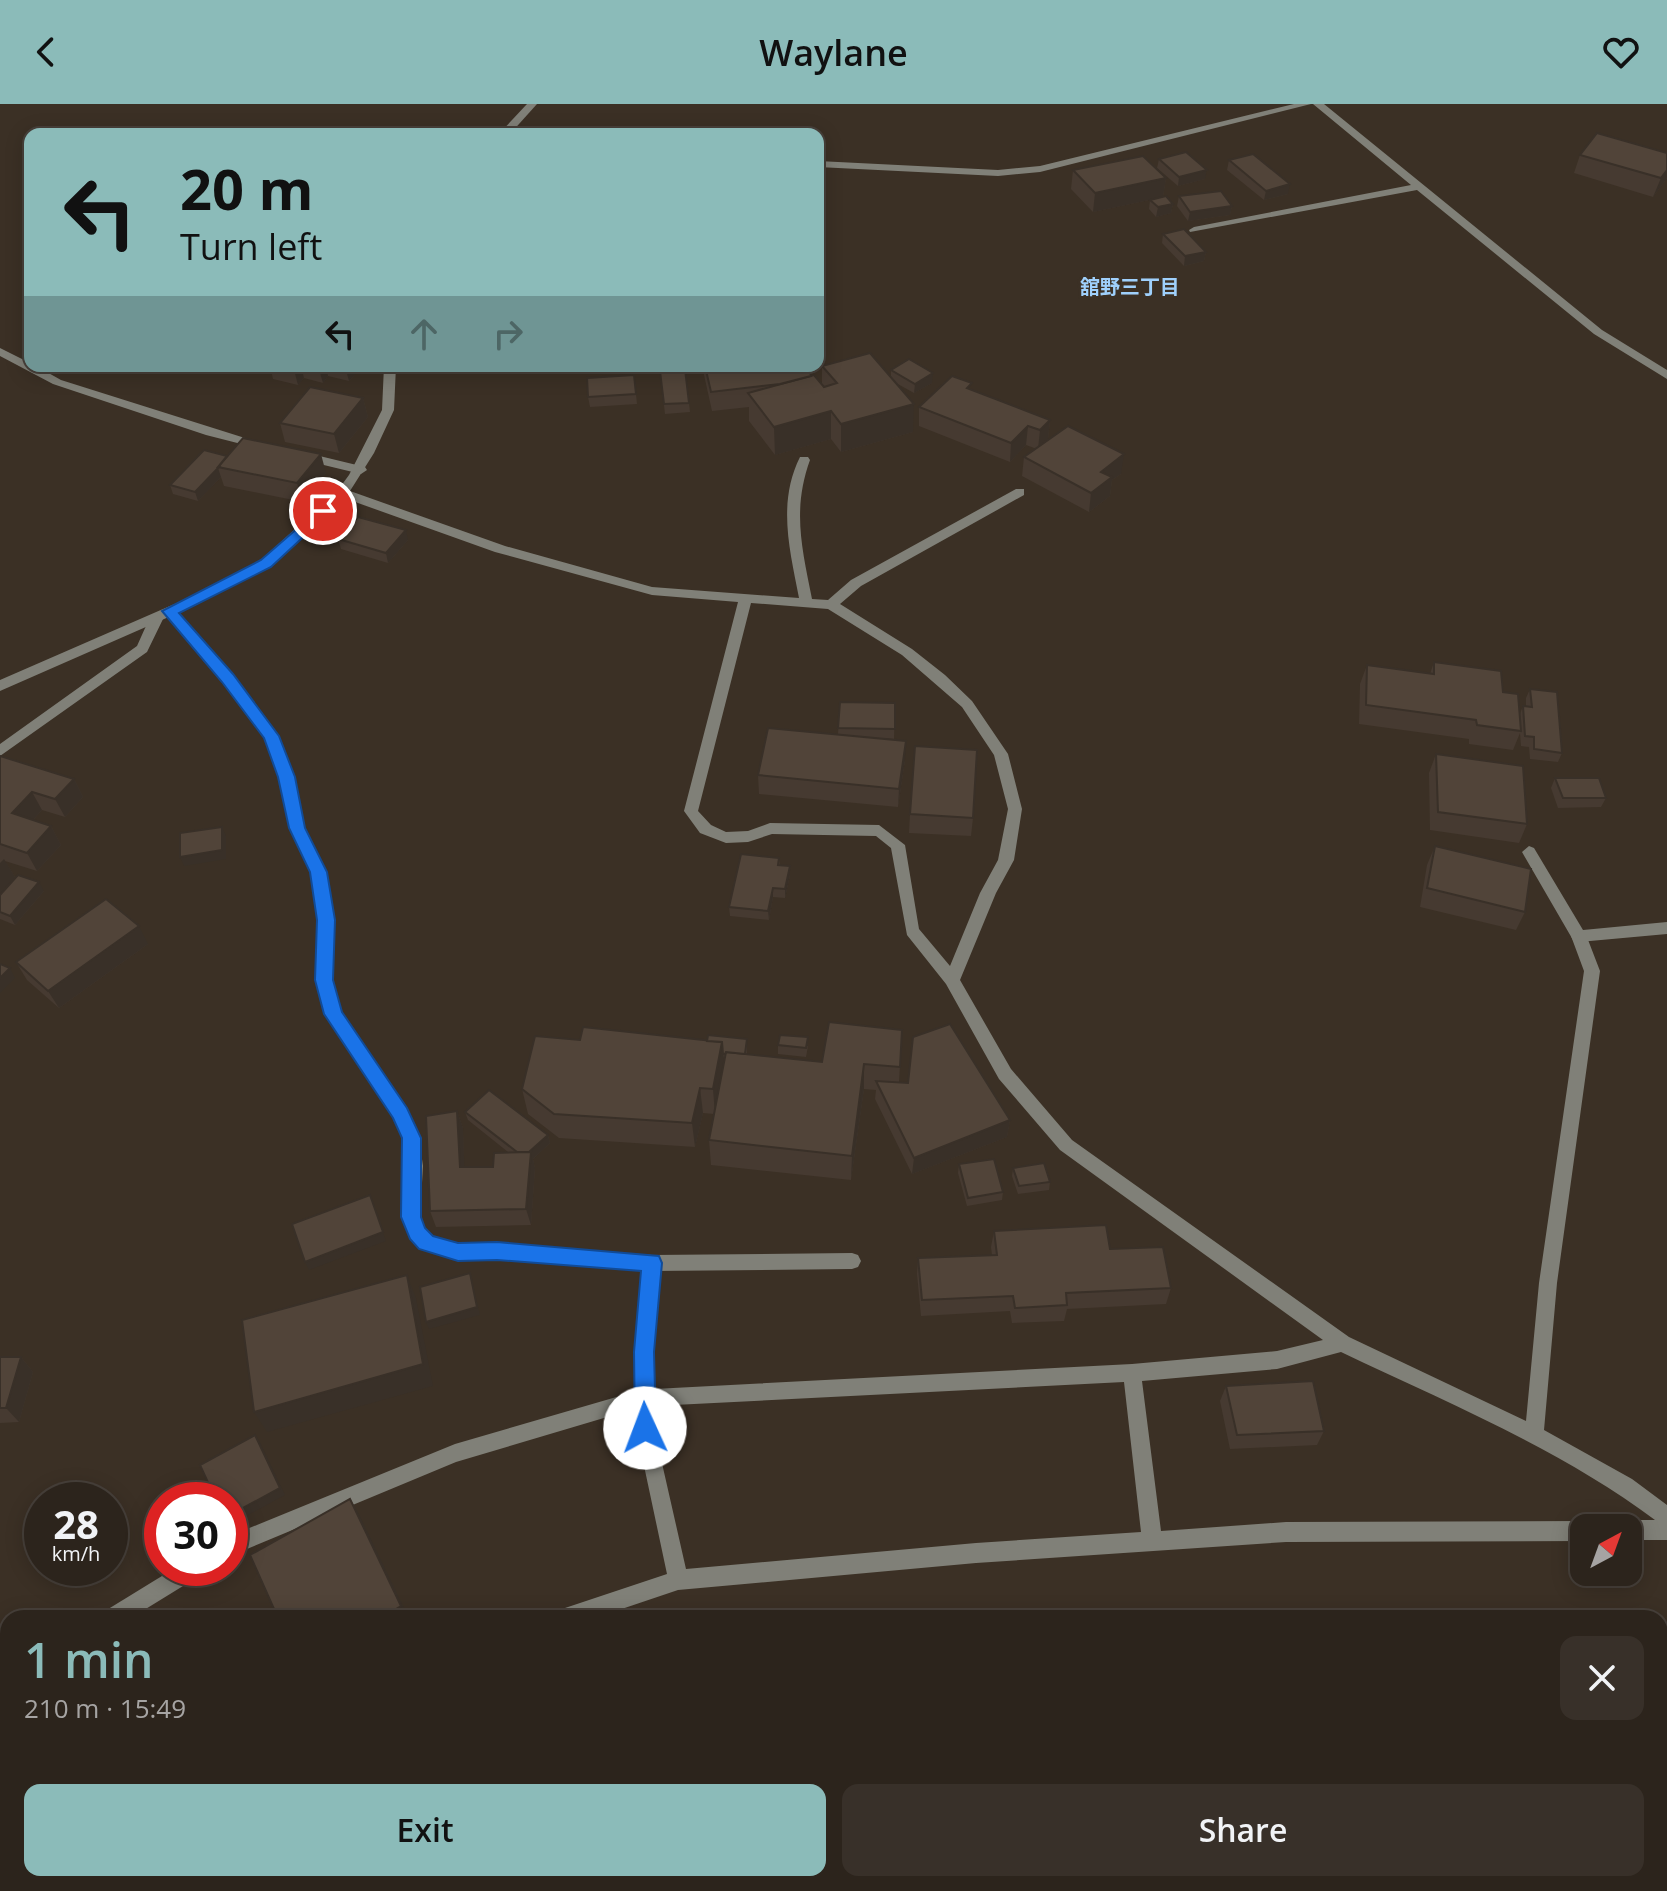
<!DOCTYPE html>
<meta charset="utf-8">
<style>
:root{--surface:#2c241c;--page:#383029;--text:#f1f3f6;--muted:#a6a4a3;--line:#48413b;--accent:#8bbbb9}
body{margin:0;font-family:"Open Sans","Noto Sans JP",sans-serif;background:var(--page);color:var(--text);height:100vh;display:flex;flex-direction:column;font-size:30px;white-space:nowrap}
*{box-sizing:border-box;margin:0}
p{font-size:26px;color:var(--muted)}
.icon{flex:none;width:44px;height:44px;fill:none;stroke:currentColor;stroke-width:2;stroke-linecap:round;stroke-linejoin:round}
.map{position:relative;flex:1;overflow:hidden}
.panel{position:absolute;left:0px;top:1506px;width:1668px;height:282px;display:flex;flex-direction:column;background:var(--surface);border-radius:24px 24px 0 0;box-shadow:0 4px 20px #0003,0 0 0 2px var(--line)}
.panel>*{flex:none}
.banner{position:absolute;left:24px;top:24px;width:800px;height:244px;border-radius:16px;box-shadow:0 4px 20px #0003,0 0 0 2px var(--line);background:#8bbbb9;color:#111;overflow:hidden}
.needle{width:52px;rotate:41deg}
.buttons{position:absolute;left:1570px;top:1410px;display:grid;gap:16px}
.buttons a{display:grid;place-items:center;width:72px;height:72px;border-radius:16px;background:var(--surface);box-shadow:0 4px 20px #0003,0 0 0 2px var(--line);font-size:40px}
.speed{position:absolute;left:24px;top:1378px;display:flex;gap:16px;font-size:40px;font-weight:700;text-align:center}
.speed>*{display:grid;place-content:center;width:104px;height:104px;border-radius:50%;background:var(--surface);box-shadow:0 4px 20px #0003,0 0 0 2px var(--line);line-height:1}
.speed small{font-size:20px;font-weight:400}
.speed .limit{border:12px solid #d22;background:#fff;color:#111}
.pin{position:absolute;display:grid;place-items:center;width:68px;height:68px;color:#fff;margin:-34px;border:4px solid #fff;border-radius:50%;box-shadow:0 2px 8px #0007}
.me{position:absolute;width:88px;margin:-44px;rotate:358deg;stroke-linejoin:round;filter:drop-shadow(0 0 6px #0008)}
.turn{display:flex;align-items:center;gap:28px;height:168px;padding:0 24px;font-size:36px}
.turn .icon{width:104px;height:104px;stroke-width:2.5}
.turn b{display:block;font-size:56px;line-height:68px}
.lanes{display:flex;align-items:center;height:76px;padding:0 24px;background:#0003;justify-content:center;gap:40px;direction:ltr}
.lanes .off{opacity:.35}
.round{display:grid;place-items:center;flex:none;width:84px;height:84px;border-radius:16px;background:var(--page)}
.summary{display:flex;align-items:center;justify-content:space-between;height:136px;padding:0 24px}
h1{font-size:48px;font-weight:600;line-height:60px;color:var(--accent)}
.action{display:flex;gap:16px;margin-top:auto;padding:16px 24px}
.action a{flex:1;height:92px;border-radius:16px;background:var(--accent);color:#111;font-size:32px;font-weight:600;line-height:92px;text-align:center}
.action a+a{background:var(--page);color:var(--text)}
header{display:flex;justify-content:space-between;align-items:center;height:104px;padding:0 24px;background:var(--accent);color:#111;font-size:36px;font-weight:600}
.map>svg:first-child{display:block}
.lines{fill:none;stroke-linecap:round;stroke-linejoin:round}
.service{fill:#808078;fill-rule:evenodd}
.minor{fill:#808078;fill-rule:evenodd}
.wall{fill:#463a31}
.shaded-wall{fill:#393028}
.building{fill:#514439;stroke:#393028;stroke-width:2}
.route{fill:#1a73e8;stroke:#114b97;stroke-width:2}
.labels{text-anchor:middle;stroke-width:6;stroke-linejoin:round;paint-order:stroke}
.far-neighbourhood-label{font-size:20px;font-weight:bold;fill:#9fd0fc;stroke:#3b3025}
</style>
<header><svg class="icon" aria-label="back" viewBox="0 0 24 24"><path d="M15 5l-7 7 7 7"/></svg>Waylane<svg class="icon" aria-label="heart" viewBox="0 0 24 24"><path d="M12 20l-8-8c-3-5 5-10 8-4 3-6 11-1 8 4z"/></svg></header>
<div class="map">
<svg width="1667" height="1787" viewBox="0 0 1667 1787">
<rect width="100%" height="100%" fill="#3b3025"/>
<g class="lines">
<!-- service -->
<g class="service">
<path d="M0,244L30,259V262H36L61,276L267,341L261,345L206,331L53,280L0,252Z"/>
<path d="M303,348L365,363L367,366L361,370L299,355L297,352Z"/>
<path d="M169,503L174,504L233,571L278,632L294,673L304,724L327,768L334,816L332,876L341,908L407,1005L419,1034L423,1062L420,1113L424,1124L433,1133L458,1140L497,1139L652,1151L852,1149L858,1151L861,1157L858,1163L852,1165L652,1167L497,1155L458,1156L421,1145L411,1134L402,1113L405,1062L403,1034L394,1013L325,910L316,876L318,816L311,768L290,724L280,673L265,634L223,577L164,510L162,507Z"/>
<path d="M157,509L164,513L147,548L0,652V640L137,542L150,513Z"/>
<path d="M1529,742L1534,744L1583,826L1667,818V830L1579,838L1573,836L1522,748Z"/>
<path d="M644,1285L651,1288L653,1294L651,1300L456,1358L230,1452V1432L455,1340Z"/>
<path d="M175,1464H204L201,1471L131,1514H102L105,1507Z"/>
<path d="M8,1568V1591L0,1594V1571Z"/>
</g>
<!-- minor -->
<g class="minor">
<path d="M527,0H537L510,30H499Z"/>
<path d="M1294,0H1311L1040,68L998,72L818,63V57L998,66L1040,62Z"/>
<path d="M1313,0H1324L1602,226L1667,266V275L1594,230L1417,86L1190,128L1189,126L1194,123L1411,81Z"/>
<path d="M384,262H396L394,306L374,349L350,387L505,442L652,483L799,494C790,447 777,399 800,353H808L810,356C792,406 802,444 812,495L828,496L851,476L1016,385H1024V391L861,482L840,500L912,545L945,571L972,597L1008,650L1022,705L1014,756L996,789L960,876L1011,965L1072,1036L1349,1233L1526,1317L1539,1179L1584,867L1571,832L1579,826L1585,828L1600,867L1557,1179L1544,1326L1632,1375L1667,1401V1436H1628V1424H1619L1621,1419L1628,1416H1655C1560,1345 1448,1299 1341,1248L1277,1265L1142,1277L1161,1427L1286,1418L1584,1417L1591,1420L1593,1424H1584V1437L1286,1438L976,1459L678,1486L595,1514H555L558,1507L565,1504L667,1470L636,1324L635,1248L643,1159L646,1153L652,1151L658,1153L661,1159L653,1248L654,1285L1132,1260L1277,1247L1323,1236L1060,1046L999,975L946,880L907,831L891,744L876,732L772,730L748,738L726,739L700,729L684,707L738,498L652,491L495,448L344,394L271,462L196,501L0,587V576L186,495L261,456L338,386L349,371L382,306ZM751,499L828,505L902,551L962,603L994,651L1008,705L998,756L980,789L950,862L919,825L905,741L879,721L770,719L748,727L726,728L711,721L698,707ZM1124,1278L1141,1428L976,1439L686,1465L654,1324V1302Z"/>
<path d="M8,1726V1748L0,1751V1729Z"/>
</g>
</g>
<!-- wall -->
<g class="wall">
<path d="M1667,49V74L1653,93L1574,69L1580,51Z"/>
<path d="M1159,55L1205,75L1178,82L1157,64Z"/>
<path d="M1229,56L1288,90L1264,96L1227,66Z"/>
<path d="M1073,66L1166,74L1163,93L1093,108L1071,85Z"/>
<path d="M1179,92L1232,102L1230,111L1188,117L1177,102Z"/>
<path d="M1150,96L1173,100L1171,109L1156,113L1149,105Z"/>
<path d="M1163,130L1206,148L1204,157L1184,162L1162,139Z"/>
<path d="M270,262H363L349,277L328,272L323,279L304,274L298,281L273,275Z"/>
<path d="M702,262H792L793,266L811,272L822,281V262L891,272V266L932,279L914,289L896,279L913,328L841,348L831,335L775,351L749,317V303L712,307Z"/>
<path d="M660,267L689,299L690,308L665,310Z"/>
<path d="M634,271L637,300L590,303L588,293Z"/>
<path d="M971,286L1050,316L1048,335L1042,341L1121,370L1112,376L1110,392L1089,408L1022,372L1024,353L1037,345L1026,341L1010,358L919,322V303Z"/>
<path d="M363,294L368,313L339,349L285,338L280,319Z"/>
<path d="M227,352L326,369L303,398L224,382L221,373L198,397L173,390L170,381Z"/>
<path d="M338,435L408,436L388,459L341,445Z"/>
<path d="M1434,558L1503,588L1520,610L1523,602L1526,603V594L1530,585L1562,649L1558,658L1530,655L1529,643L1521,642L1520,629L1513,646L1469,640V635L1359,620L1360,580L1367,561L1430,570Z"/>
<path d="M840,598L895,599L894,635L878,634L905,656L898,703L759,690L758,671L838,630Z"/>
<path d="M1436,650L1527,720L1519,739L1430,726L1429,669Z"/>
<path d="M0,652L74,675L83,693L65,713L42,706L33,716L51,722L61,741L37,767L5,757L15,773L0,790Z"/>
<path d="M1555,674L1606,694L1601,703L1558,704L1551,684Z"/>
<path d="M910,710L973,714L971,732L909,729Z"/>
<path d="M1435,742L1525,808L1516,826L1420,803L1427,761Z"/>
<path d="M779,754L780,761L790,762V771L785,794L773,793L769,816L730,812L729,803Z"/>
<path d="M44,787L15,821L0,815V791Z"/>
<path d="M148,840L59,904L27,876L16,858Z"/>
<path d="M902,926L899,978L1010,1016L1007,1033L912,1070L875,995L876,986L864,985L851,1076L711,1061L709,1036L714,1010L703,1009L695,1043L559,1034L528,1010L522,985L580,936L747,935V950L822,958Z"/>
<path d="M778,941L808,942L806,953L778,950Z"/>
<path d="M457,1007L463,1024L464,1063H493L508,1048L468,1016L465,1008L548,1031L550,1039L533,1055L535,1064L531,1121L436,1123L430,1107Z"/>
<path d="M959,1060L1003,1088L1002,1096L967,1102L958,1069Z"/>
<path d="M1013,1064L1050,1078L1049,1086L1018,1090L1012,1072Z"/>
<path d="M994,1127L1110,1145L1171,1184L1166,1200L1067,1205L1064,1217L1012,1219L1010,1207L921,1212L917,1170L918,1154L992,1151L991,1143Z"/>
<path d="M0,1253H21L33,1268L19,1318L0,1319Z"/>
<path d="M1226,1282L1324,1327L1317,1341L1230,1345L1220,1297Z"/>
</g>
<!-- shaded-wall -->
<g class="shaded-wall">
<path d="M1207,66L1205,75L1178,82L1179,73Z"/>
<path d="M1667,66V74L1653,93L1661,74Z"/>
<path d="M1166,74L1163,93L1093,108L1095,89Z"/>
<path d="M1290,80L1288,90L1264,96L1266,87Z"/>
<path d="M1173,100L1171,109L1156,113L1158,103Z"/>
<path d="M1232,102L1230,111L1188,117L1190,108Z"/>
<path d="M1206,148L1204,157L1184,162L1185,152Z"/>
<path d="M293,262H301L304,274L298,281Z"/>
<path d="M318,262H326L328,272L323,279Z"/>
<path d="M345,262H363L349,277Z"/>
<path d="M933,269L932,279L914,289L915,280Z"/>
<path d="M363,294L368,313L339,349L334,330Z"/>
<path d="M914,300L913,328L841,348V320Z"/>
<path d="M831,307V335L775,351L774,323Z"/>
<path d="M1050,316L1048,335L1038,345L1040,326Z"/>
<path d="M1028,322L1026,341L1010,358L1011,339Z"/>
<path d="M321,350L326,369L303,398L297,379Z"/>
<path d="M1124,350L1121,370L1112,376L1110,392L1089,408L1091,389L1101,368Z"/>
<path d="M218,364L221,373L198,397L195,388Z"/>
<path d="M406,426L408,436L388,459L386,449Z"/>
<path d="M906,637L905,656L898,703L899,685Z"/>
<path d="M74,675L83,693L65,713L55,695Z"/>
<path d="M32,688L42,706L22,728L12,709Z"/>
<path d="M51,722L61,741L37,767L27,749Z"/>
<path d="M222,723L226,732V755L184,762L180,753Z"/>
<path d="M4,755L15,773L0,790V759Z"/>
<path d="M790,762V771L785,794V785Z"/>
<path d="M39,778L44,787L15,821L10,812Z"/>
<path d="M773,784V793L769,816L768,807Z"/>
<path d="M139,822L148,840L59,904L48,887Z"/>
<path d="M10,864L15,874L0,889V874Z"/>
<path d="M722,938L725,964L715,1010L713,985Z"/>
<path d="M864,960V985L851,1076L852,1052Z"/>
<path d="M700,984L703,1009L695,1043L692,1019Z"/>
<path d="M457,1007L463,1024L465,1080L460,1063Z"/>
<path d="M1010,1016L1007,1033L912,1070L914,1054Z"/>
<path d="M548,1031L550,1039L533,1055L535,1064L531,1121L526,1105L523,1053Z"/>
<path d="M373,1099L386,1137L309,1166L305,1158Z"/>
<path d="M470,1169L480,1211L429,1225L426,1218Z"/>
<path d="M407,1171L416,1194L433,1282L267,1328L254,1308Z"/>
<path d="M21,1253L33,1268L19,1318L6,1304Z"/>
<path d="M255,1331L260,1338L285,1391L230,1421V1411Z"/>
<path d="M350,1395L358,1408L409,1514H381Z"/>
</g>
<!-- building -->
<g class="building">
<path d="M1597,29L1667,49V66L1661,74L1580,51Z"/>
<path d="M1186,48L1207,66L1179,73L1159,55Z"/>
<path d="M1253,50L1290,80L1266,87L1229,56Z"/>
<path d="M1143,52L1166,74L1095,89L1073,66Z"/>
<path d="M1221,87L1232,102L1190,108L1179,92Z"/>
<path d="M1166,92L1173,100L1158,103L1150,96Z"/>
<path d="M1184,125L1206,148L1185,152L1163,130Z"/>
<path d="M870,249L914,300L841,320L831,307L774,323L748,289L814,271L824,283L837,279L822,262Z"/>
<path d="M909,255L933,269L915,280L891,266Z"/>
<path d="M705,262H792L793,266L809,264L811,272L780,280L711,288Z"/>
<path d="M685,265L689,299L664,300L660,267Z"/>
<path d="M634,271L636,290L588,293L587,274Z"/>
<path d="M952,272L972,279L967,284L1050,316L1040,326L1028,322L1011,339L919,303Z"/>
<path d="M310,283L363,294L334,330L280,319Z"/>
<path d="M1068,322L1124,350L1101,368L1112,373L1091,389L1024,353Z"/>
<path d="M243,334L321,350L297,379L218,363Z"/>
<path d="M204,346L227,352L218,363H219L195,388L170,381Z"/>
<path d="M358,413L406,426L386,449L338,435Z"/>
<path d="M1434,558L1501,567L1503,588L1518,590L1521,627L1477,621L1476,616L1366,601L1367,561L1434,570Z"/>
<path d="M1530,585L1557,588L1562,649L1534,645V633L1525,632L1523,602L1532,603Z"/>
<path d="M840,598L895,599V625L838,624Z"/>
<path d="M768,624L906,637L899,685L758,671Z"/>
<path d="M915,642L977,646L973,714L910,710Z"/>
<path d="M1436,650L1523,662L1527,720L1438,708Z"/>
<path d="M0,652L74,675L55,695L32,688L12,709L51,722L27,749L0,740Z"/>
<path d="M1555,674H1599L1606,694H1563Z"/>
<path d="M222,723V746L180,753V729Z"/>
<path d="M1435,742L1531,765L1525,808L1427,784Z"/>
<path d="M741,750L779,754L778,761L790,762L785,785L773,784L768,807L729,803Z"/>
<path d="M18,771L39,778L10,812L0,808V791Z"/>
<path d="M106,795L139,822L48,887L16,858Z"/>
<path d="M0,860L10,864L0,874Z"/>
<path d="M829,918L902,926L900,963L864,960L852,1052L709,1036L726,948L822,958Z"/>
<path d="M950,920L1010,1016L914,1054L876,977L908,979L913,933Z"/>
<path d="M583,923L722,938L713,985L700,984L692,1019L554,1010L522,985L535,932L580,936Z"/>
<path d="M708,931L747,935L745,950L726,948L725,950H723L722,938L707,937Z"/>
<path d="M780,931L808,933L806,944L778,941Z"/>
<path d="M489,986L548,1031L529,1048H517L465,1008Z"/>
<path d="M457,1007L460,1063H493L494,1049L531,1048L526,1105L430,1107L426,1012Z"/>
<path d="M994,1055L1003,1088L968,1094L959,1060Z"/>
<path d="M1044,1059L1050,1078L1019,1082L1013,1064Z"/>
<path d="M370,1091L383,1128L305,1158L292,1120Z"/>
<path d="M1106,1121L1110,1145L1163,1143L1171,1184L1066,1189L1067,1201L1015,1204L1013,1192L922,1196L918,1154L997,1151L994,1127Z"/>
<path d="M470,1169L477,1203L426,1218L420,1183Z"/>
<path d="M407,1171L423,1260L254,1308L242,1216Z"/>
<path d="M0,1253H21L6,1304H0Z"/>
<path d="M1313,1277L1324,1327L1237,1331L1226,1282Z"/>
<path d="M255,1331L280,1384L230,1411V1396H216L200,1361Z"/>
<path d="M350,1395L401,1502L381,1514H278L250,1451Z"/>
</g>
<!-- route -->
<path class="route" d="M323,402L330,407L328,410L271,463L179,509L233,570L279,632L295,673L305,724L327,768L335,816L333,876L342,908L407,1004L421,1034V1113L425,1124L433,1132L458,1139L497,1138L659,1152L662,1159L654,1248L656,1324L653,1331L645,1334L638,1331L635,1324L634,1248L641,1167L497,1156L458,1157L419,1145L410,1135L401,1113L402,1034L393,1014L324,910L315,876L317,816L310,768L289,724L278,673L264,634L222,578L162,507L261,456Z"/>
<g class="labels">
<!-- far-neighbourhood labels -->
<g class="far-neighbourhood-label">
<text x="1130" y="190">舘野三丁目</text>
</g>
</g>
</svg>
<div class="buttons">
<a><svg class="needle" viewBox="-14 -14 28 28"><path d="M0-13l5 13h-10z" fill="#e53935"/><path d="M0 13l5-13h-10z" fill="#a6a4a3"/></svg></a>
</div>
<div class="speed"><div>28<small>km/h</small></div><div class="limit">30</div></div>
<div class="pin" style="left:323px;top:407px;background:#d93025"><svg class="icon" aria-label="arrive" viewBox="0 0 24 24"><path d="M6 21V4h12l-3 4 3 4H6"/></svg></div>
<svg class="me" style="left:645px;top:1324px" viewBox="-20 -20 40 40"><circle r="19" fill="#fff"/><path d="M0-13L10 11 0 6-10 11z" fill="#1a73e8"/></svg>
<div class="banner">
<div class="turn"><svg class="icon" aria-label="left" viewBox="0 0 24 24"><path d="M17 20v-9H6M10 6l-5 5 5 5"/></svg><div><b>20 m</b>Turn left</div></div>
<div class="lanes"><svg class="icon" aria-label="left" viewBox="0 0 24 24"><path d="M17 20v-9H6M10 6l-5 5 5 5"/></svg><svg class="icon off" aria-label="ahead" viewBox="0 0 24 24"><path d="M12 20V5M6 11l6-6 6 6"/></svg><svg class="icon off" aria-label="right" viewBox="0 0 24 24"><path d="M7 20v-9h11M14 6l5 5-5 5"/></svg></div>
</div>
<section class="panel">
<div class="summary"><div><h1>1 min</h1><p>210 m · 15:49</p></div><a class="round"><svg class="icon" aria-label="close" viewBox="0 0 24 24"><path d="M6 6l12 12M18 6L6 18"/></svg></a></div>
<div class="action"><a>Exit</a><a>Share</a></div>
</section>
</div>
